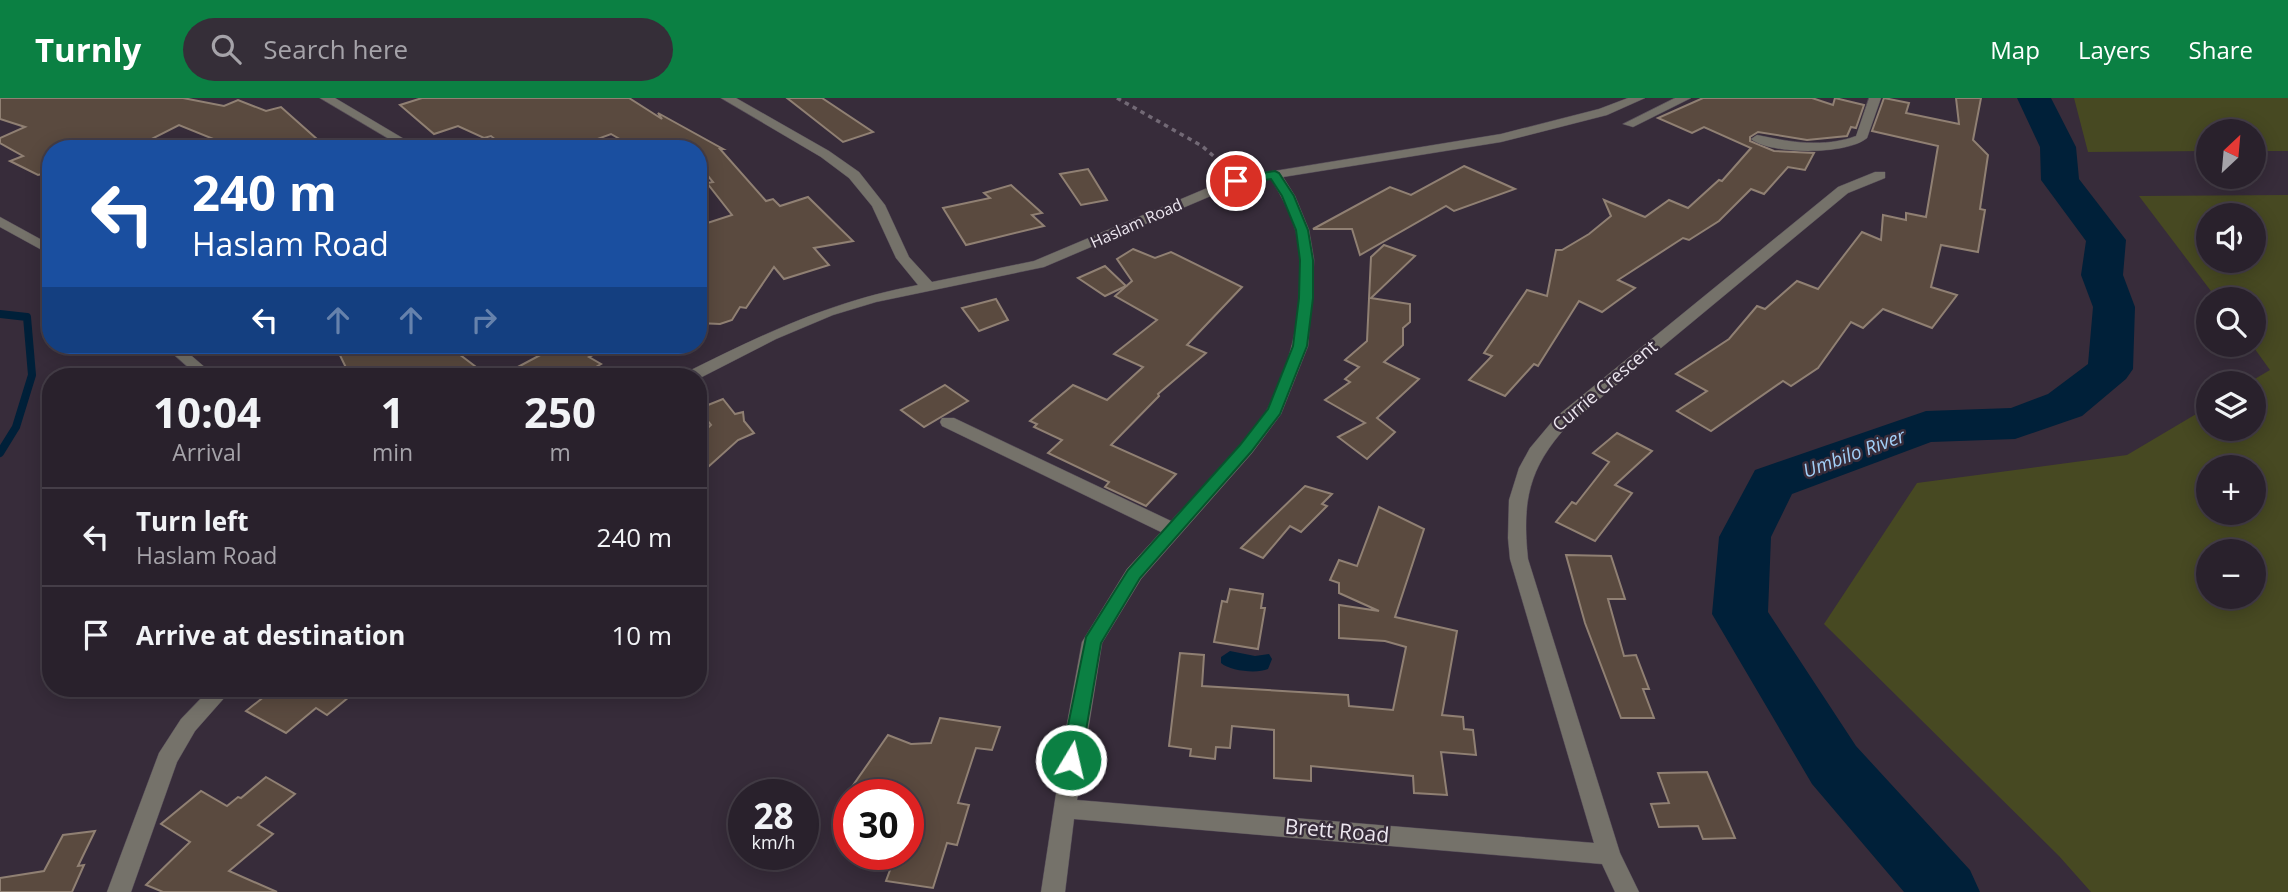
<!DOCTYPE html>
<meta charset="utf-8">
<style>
:root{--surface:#29212c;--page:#352e38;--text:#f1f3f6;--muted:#a5a3a9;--line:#453e48;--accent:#0b8043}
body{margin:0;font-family:"Open Sans",sans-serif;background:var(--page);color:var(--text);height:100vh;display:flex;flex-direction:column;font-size:26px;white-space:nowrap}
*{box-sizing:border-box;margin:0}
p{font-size:23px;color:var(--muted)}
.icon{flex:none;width:38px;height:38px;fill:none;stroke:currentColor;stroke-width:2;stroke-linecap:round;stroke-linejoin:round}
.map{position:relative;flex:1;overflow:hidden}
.sheet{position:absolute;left:42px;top:270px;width:665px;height:329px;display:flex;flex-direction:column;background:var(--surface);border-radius:28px;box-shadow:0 4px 18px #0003,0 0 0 2px var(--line)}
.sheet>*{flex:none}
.guide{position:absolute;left:42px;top:42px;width:665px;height:214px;border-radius:28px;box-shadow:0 4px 18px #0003,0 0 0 2px var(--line);background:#1a4fa0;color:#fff;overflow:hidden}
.needle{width:46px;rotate:26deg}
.tools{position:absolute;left:2196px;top:21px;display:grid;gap:14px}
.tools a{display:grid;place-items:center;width:70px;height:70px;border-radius:50%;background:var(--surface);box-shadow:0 4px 18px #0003,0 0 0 2px var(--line);font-size:35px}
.speed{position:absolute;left:728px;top:681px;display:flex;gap:14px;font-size:35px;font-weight:700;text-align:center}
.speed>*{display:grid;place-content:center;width:91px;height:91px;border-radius:50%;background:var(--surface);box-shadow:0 4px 18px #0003,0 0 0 2px var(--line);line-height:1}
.speed small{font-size:18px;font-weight:400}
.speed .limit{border:10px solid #d22;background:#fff;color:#111}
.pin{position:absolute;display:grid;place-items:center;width:60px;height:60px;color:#fff;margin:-30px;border:4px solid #fff;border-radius:50%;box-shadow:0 2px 7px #0007}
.me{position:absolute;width:77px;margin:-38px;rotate:9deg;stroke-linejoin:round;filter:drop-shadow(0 0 5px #0008)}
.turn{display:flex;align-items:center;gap:24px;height:147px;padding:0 35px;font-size:32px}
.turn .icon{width:91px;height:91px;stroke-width:2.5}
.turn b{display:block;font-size:49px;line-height:60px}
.lanes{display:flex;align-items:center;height:66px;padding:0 35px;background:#0003;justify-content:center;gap:35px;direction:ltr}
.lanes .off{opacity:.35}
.eta{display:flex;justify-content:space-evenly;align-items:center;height:119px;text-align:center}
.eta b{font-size:42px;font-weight:700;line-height:49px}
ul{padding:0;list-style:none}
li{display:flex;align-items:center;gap:21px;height:98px;padding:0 35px;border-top:2px solid var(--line)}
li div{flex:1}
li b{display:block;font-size:26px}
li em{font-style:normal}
header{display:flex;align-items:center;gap:42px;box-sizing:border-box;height:98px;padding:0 35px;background:var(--accent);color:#fff}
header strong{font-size:33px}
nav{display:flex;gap:38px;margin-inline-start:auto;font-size:24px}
.search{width:490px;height:63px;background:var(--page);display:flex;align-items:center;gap:18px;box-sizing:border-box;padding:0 24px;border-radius:38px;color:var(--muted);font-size:26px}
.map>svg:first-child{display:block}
.green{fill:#474922;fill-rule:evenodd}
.water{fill:#002039}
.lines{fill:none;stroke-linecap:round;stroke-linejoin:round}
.stream{stroke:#002039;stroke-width:8}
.river{fill:#002039;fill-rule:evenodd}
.building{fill:#5a4a3f;stroke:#908073;stroke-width:2}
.minor-casing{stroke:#544a57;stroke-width:1}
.path{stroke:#726975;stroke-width:3.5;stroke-dasharray:4.5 4.5;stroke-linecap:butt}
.minor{fill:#75726a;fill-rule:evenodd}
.route{fill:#0b8043;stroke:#07532c;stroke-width:2}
.labels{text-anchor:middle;stroke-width:5;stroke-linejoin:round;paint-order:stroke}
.far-street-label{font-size:16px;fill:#ece6ef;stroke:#372c3a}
.street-label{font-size:18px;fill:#ece6ef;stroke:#372c3a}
.water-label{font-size:19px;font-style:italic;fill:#a2cff7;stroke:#372c3a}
.near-street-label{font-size:21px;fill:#ece6ef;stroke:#372c3a}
</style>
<header>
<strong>Turnly</strong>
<div class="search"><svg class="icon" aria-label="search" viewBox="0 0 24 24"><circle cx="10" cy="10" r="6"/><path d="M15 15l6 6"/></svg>Search here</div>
<nav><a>Map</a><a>Layers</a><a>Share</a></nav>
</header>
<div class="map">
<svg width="2288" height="794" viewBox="0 0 2288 794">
<rect width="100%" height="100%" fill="#372c3a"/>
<!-- green -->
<g class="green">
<path d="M2074,0H2288V53H2254V33H2208V53L2088,54Z"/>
<path d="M2288,97V794H2091L2059,758L1824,526L1917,385L2127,357L2208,309V331H2254V285H2248L2270,272L2252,247H2254V201H2217L2139,98ZM2208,117H2254V163H2208ZM2208,369H2254V415H2208ZM2208,453H2254V499H2208Z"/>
</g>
<!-- water -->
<path class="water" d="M1230,553L1255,558L1269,556L1272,561L1268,571C1257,576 1230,573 1221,565V559Z"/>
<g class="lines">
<!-- stream -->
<path class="stream" d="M0,216L27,219L32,277L16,329L0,355"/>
<!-- river -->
<path class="river" d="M2017,0H2051L2076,49L2079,81L2126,142L2123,177L2135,209L2133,271L2126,281L2082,318L2015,341L1931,344L1792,396L1771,439L1768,514L1856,648L1970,772L1980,794H1904L1812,686L1712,516L1719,439L1755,372L1926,313L2011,310L2048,296L2088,266L2093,209L2081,177L2086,143L2041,82L2040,49Z"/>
</g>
<!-- building -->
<g class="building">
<path d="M0,0H183L224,8L238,2L266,13L281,9L318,42L296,51H238L179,27L132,51L95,44L82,49L51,51V74L38,77L10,63L23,58L0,45V40L25,29L0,21Z"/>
<path d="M422,0H629L662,21L658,15L723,51H720L766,103L773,101L780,108L808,99L853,143L814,150L829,167L784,181L774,169L746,210L740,209L732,222L720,226L698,225V128L732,117L707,85L713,84L698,66V51H622L630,47L611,36L570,51H507L491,38L484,40L458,28L434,36L400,7Z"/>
<path d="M787,0H822L873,34L843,44Z"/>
<path d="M1703,0H1812L1833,7L1835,0L1864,7L1856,30L1851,29L1847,38L1807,42L1758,34L1750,39V43L1774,53L1814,55L1805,72L1788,69L1764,96L1751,91L1719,123L1689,142L1683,140L1618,182L1635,190L1602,214L1579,203L1538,268L1534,266L1505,298L1469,282L1492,258L1484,255L1527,192L1547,198L1556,152H1562L1589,136L1611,118L1604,102L1645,119L1669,102L1688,110L1719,82L1722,83L1751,50L1704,29L1692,35L1658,20Z"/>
<path d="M1884,0L1909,5L1906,15L1959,26L1956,0H1981L1973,42L1988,57L1980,111L1985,112L1978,154L1941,147L1931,189L1957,197L1932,230L1883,211L1863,230L1851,224L1818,270L1791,288L1783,283L1711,333L1677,313L1707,293L1676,276L1729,241L1757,208L1765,211L1797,183L1818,191L1862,134L1881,142L1883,117L1906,122V115L1926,119L1938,48L1872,33Z"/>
<path d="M1464,68L1515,91L1454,113L1446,108L1360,157L1352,131H1313L1390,89L1411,97Z"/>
<path d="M1088,71L1107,102L1081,107L1060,76Z"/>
<path d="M1011,87L1042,115L1032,117L1044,128L966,147L943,110L990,100L984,95Z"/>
<path d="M1384,147L1415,158L1371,200L1410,206V224L1403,230V247L1384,264L1419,281L1377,320L1395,334L1367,361L1338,339L1365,325L1325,302L1350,284L1345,281L1359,269L1345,262L1367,243L1371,159Z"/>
<path d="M1133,151L1155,160L1171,154L1242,189L1187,247L1206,255L1158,296L1159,298L1111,347L1176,376L1146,408L1105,389L1109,384L1048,355L1062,342L1034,329L1037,326L1030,323L1073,287L1107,302L1143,269L1114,256L1157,222L1115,198L1132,183L1117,161Z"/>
<path d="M1105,168L1126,188L1105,198L1078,180Z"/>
<path d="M996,201L1008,222L979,233L962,210Z"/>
<path d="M335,247H447L488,278H350Z"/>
<path d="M559,247H611L589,259L601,266L580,278H501Z"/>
<path d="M945,287L968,303L924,329L901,312Z"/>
<path d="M723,301L735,316L743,314L744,323L754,335L738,342L698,378V339L711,327L698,311Z"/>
<path d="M1617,335L1652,353L1615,387L1632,395L1595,443L1556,424L1572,404L1576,406L1609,364L1593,355Z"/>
<path d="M1305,388L1332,396L1322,406L1327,408L1301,434L1290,428L1263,460L1241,450Z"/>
<path d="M1379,409L1424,431L1395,519L1457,533L1442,617L1463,619L1464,631L1473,632L1476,657L1441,654L1447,697L1414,695L1413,678L1311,668V683L1274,680V632L1232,628L1230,650L1216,649L1215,661L1190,658L1191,651L1169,648L1180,555L1204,557L1202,588L1348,597L1349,608L1393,612L1406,549L1385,543L1339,540V507L1379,513L1339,495V485L1330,482L1339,462L1357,468Z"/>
<path d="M1566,457L1611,458L1625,501H1608L1624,558L1636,557L1649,591H1643L1654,620H1621L1585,525Z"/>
<path d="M1230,491L1263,496L1261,510H1265L1258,551L1214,544L1222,503L1227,504Z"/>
<path d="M275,590H360L327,617L316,610L286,635L246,613Z"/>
<path d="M940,620L1000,629L992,652L976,650L958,705L969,707L957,747L947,745L933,790L886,783L896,756H908V696H847L888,637L911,646L931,645Z"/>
<path d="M1707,674L1735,740L1703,741L1698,728L1659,729L1651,706L1669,705L1658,675Z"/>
<path d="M266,679L295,696L258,727L273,736L229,773L277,794H163L146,787L190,744L161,726L201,693L227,708L238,699L241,700Z"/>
<path d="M95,733L78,768L84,767L72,794H0V780L44,773L63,737Z"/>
</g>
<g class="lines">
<defs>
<g id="minor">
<path d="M320,0H335L421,51H406Z"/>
<path d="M721,0H736L829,53L859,74L885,107L909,159L932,184L1034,163L1231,80L1501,36L1599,11L1628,0H1645L1607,17L1501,44L1283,79L1295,98L1309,132L1314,162L1308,248L1281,316L1252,355L1141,481L1102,545L1077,702L1594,745L1510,461L1508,440L1509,402L1519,370L1530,350L1556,319L1838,89L1875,74H1885V80L1848,95L1568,327C1528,370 1522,404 1528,461L1620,755L1639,794H1615L1602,766L1074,721L1065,794H1041L1065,637L1082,544L1127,471L1161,434L942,328L940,324L942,320H954L1171,423C1201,390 1246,350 1268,310C1295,259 1308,191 1296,134C1291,116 1281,97 1271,81L1239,86L1044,169L876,204L833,217L776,241L698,281V278H683L685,275C766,235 829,204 918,187L896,160L872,108L849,80L821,59Z"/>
<path d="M1675,0H1691L1633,29L1623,26Z"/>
<path d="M1869,0H1881L1867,40C1847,57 1771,57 1751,41L1757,37C1790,44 1824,50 1856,38Z"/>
<path d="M0,119L51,147V157L0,129Z"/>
<path d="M163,247H179L215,278H198Z"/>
<path d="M211,590H233L195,633L177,664L131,794H107L159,655L181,621Z"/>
</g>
</defs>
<!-- minor casing -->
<use href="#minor" class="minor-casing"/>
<!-- path -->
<path class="path" d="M1117,0L1202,48L1225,68"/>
<!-- minor -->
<use href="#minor" class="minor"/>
</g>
<!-- route -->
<path class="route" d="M1275,73L1279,75L1294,98L1308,132L1313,162V200L1307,248L1280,316L1251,354L1140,480L1101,545L1081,662L1078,667L1071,670L1064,667L1061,662L1086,539L1128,472L1240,347L1268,311L1293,248L1299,200L1300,162L1296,132L1282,98L1271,81L1236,86L1230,83L1236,79Z"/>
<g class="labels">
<!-- far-street labels -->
<g class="far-street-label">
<text transform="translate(1136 125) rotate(-24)" y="6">Haslam Road</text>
</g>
<!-- street labels -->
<g class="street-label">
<text transform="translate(1605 288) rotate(-40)" y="6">Currie Crescent</text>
</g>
<!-- water labels -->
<g class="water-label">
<text transform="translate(1854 355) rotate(-20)" y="7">Umbilo River</text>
</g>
<!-- near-street labels -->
<g class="near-street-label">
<text transform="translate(1337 733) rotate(5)" y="7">Brett Road</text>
</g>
</g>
</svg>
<div class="tools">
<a><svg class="needle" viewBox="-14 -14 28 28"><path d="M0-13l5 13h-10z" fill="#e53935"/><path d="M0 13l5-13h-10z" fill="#a5a3a9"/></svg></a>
<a><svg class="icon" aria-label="sound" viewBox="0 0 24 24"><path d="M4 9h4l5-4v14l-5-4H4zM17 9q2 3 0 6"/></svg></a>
<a><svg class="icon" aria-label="search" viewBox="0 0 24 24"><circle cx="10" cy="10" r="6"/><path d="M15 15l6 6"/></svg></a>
<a><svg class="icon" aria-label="layers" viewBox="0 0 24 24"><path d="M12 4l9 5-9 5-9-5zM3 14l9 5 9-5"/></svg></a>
<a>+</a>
<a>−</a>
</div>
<div class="speed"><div>28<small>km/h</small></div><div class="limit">30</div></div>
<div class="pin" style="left:1236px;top:83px;background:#d93025"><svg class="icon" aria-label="arrive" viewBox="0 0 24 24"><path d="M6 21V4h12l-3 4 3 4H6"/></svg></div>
<svg class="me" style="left:1071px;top:662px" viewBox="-20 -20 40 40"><circle r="17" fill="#0b8043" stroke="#fff" stroke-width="3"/><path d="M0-11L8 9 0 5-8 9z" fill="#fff"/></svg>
<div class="guide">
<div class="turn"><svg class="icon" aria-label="left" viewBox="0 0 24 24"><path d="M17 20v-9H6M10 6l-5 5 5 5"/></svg><div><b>240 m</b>Haslam Road</div></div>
<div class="lanes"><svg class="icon" aria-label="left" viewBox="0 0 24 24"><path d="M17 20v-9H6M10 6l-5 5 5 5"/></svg><svg class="icon off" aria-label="ahead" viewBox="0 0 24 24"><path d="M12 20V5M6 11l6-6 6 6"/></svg><svg class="icon off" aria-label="ahead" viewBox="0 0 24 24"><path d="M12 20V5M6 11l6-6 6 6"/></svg><svg class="icon off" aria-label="right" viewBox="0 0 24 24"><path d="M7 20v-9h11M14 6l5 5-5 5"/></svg></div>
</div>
<section class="sheet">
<div class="eta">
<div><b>10:04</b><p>Arrival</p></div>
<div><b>1</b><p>min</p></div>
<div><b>250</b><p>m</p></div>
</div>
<ul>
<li><svg class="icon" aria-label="left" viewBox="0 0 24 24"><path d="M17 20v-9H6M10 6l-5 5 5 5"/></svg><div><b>Turn left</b><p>Haslam Road</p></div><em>240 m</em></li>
<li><svg class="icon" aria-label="arrive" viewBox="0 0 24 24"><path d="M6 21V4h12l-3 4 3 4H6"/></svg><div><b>Arrive at destination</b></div><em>10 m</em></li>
</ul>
</section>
</div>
